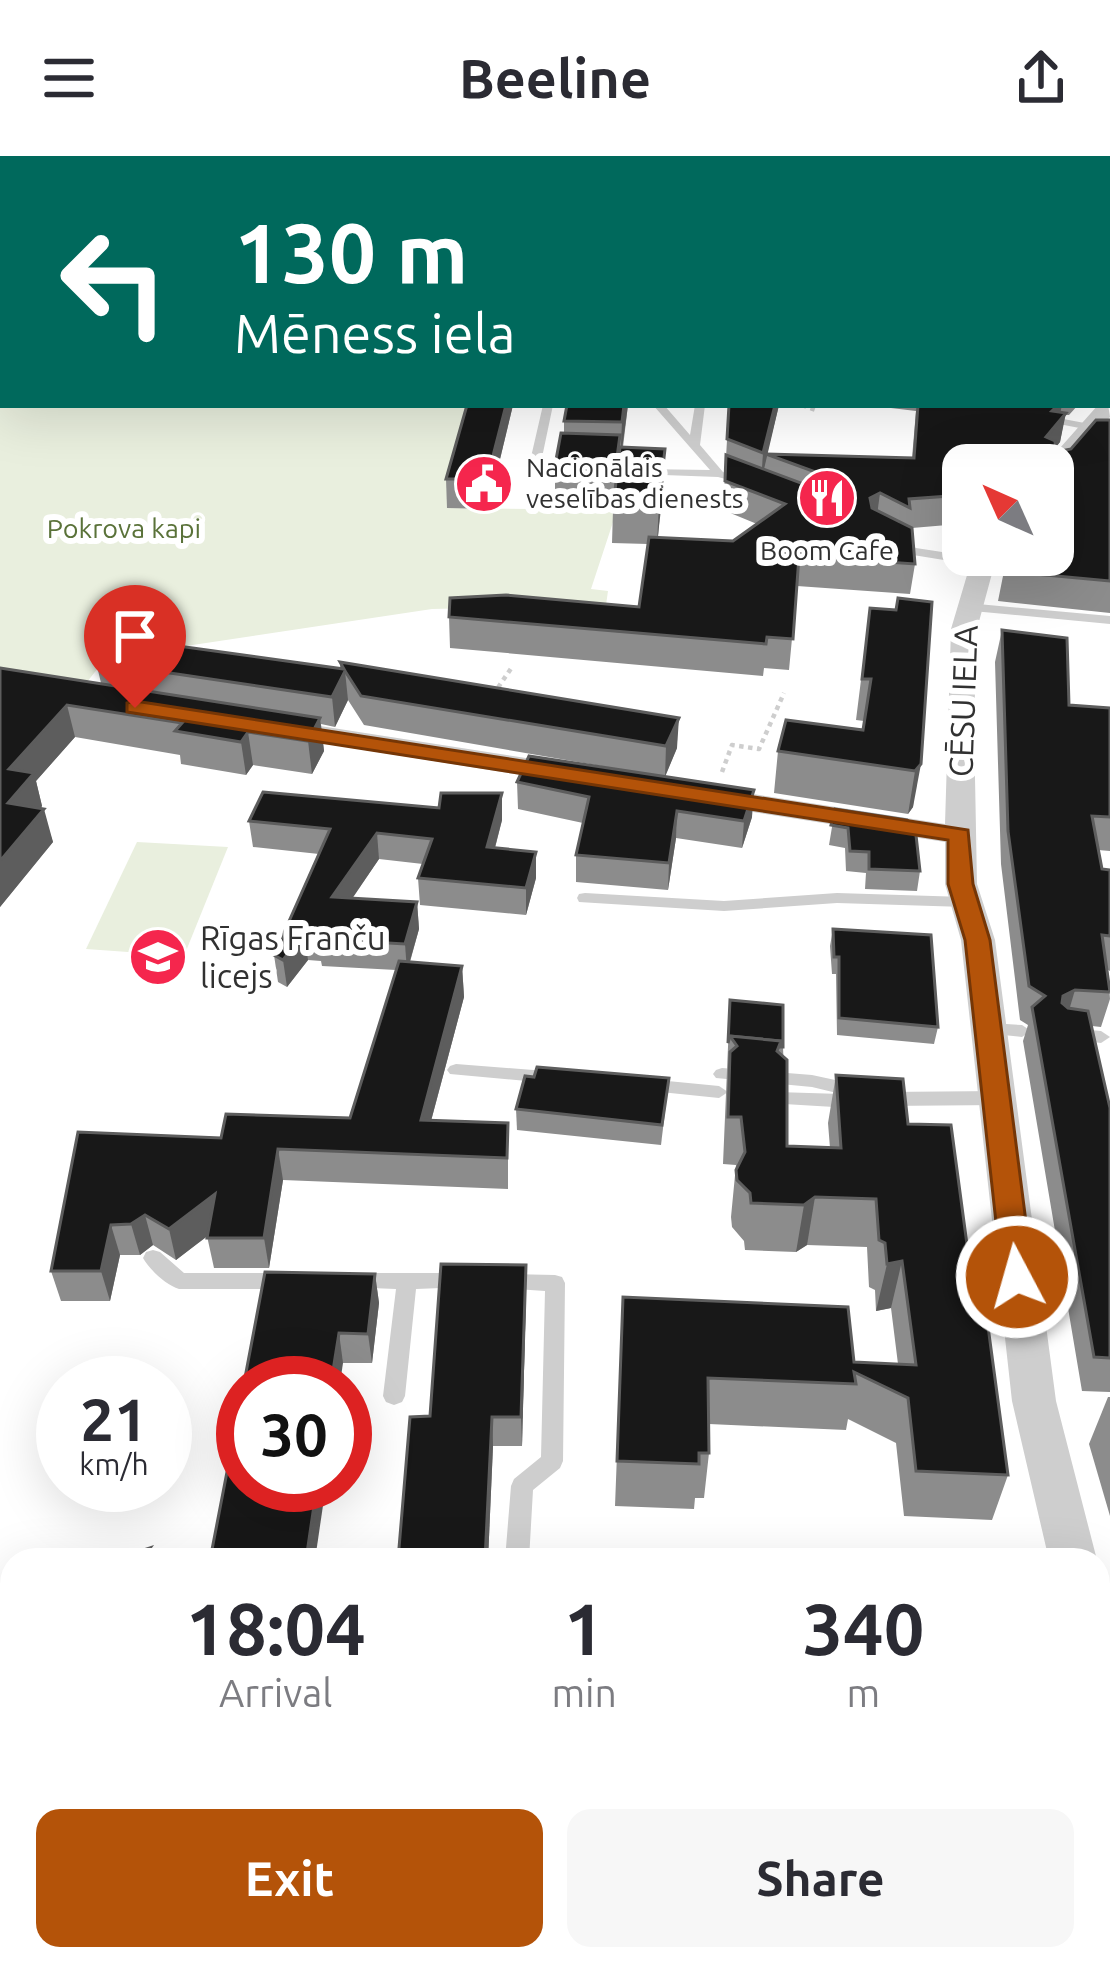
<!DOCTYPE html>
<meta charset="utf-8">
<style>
:root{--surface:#fff;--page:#f7f7f7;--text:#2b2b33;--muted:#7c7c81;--accent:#b45309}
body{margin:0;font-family:Ubuntu,sans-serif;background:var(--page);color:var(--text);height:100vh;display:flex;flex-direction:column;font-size:45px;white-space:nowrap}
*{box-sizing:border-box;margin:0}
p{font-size:39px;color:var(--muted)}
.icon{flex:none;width:66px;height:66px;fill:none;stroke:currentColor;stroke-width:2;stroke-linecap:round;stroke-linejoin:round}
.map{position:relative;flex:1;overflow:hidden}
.drawer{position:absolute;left:0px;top:1392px;width:1110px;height:423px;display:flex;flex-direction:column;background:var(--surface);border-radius:36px 36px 0 0;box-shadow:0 12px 48px #0002}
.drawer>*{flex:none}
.top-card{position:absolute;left:0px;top:0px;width:1110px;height:252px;box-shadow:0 12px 48px #0002;background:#00695c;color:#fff;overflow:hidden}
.needle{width:78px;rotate:315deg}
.tools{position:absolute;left:942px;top:288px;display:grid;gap:24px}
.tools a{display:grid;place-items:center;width:132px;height:132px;border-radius:24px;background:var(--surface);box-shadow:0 12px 48px #0002;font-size:60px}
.speed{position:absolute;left:36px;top:1200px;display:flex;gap:24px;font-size:60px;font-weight:700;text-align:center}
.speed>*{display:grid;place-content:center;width:156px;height:156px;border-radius:50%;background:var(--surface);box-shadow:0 12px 48px #0002;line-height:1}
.speed small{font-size:30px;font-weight:400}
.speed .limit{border:18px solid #d22;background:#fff;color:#111}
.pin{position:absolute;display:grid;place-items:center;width:102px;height:102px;color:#fff;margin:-123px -51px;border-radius:50% 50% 50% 0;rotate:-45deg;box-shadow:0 0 12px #0007}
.pin .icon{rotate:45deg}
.me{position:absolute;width:132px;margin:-66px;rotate:354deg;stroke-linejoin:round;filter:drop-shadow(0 0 9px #0008)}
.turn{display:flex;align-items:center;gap:42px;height:252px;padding:0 36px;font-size:54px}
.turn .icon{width:156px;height:156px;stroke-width:2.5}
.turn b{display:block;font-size:84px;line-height:102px}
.eta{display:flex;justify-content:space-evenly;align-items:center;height:204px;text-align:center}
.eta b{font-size:72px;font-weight:600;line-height:84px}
.action{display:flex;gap:24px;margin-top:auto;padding:24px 36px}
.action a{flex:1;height:138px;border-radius:24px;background:var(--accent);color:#fff;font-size:48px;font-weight:600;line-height:138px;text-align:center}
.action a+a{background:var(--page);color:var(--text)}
header{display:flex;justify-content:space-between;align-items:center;height:156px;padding:0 36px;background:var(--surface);font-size:54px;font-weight:600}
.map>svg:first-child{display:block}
.green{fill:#e9efde}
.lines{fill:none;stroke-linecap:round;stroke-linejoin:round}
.path-far2{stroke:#cecece;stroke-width:3;stroke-dasharray:3 3;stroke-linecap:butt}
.path-far1{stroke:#cecece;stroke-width:4.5;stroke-dasharray:4.5 4.5;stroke-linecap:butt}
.path{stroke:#cecece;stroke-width:9;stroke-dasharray:9 9;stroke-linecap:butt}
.service{fill:#cecece;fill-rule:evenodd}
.minor{fill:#cecece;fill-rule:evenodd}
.secondary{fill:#bbb;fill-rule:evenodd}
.wall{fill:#8c8c8c}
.shaded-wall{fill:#5d5d5d}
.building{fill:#181818;stroke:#5d5d5d;stroke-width:3}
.route{fill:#b45309;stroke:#753606;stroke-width:3}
.labels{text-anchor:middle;stroke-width:12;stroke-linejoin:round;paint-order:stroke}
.far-poi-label{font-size:27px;fill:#313131;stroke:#fff;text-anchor:start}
.far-park-label{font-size:27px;fill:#5a7239;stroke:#fff}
.street-label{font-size:33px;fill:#313131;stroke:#fff}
.poi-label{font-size:33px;fill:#313131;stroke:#fff;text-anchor:start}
</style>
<header><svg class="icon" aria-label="menu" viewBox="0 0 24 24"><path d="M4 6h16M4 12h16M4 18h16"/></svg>Beeline<svg class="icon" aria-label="share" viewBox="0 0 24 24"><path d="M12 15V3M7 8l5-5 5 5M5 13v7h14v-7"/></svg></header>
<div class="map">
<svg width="1110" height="1813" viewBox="0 0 1110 1813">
<rect width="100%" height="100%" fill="#fff"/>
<!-- green -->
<g class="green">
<path d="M0,125L3,249H476L448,352L617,354L591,433L608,435L606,449L432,453L106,502L83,531L0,519Z"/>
<path d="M137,686L228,691L184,800L86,793Z"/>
</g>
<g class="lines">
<!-- path-far2 -->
<g class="path-far2">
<path d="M273,0L321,3"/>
<path d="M28,3L54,0"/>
<path d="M352,3L356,0"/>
</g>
<!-- path-far1 -->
<g class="path-far1">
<path d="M802,249L816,254"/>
<path d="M493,539L512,511"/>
<path d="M722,616L732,589L759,593L784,537"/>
</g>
<!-- path -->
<path class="path" d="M623,1803L630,1813"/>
<!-- service -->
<g class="service">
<path d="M543,249H553L540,311L577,312L583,315L581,317H534L528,314Z"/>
<path d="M653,249H664L690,279L695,249H705L700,289L723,316L748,325V329L718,321L637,318V314L641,313L710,314Z"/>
<path d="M1042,259L1090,268L1095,271L1090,274L1038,264V260Z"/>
<path d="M894,381L916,392L981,402L987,406L981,410L913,399L890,388L888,385Z"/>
<path d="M967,447L1110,460V468L962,454V448Z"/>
<path d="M585,737L724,745L837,737L965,741L973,746L965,751L837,747L724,755L579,746L577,742L579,738Z"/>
<path d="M990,867L1022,869L1031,875L1022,881L984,877L981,873Z"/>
<path d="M1070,872L1101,875L1110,881L1101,887L1064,882L1061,878Z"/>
<path d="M456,908L559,916L568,922L559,928L450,918L447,914L450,910Z"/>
<path d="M722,912L812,919L863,930L866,935L858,941L860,945L858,950L851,952L784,948L775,941L777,936L841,938L812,931L716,922L713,918L716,914Z"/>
<path d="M647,923L719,930L728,936L719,942L641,934L638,929Z"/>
<path d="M999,935L1008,942L999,949L885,950L876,943L885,936Z"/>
<path d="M153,1094L160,1096L184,1117H288L295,1119L298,1125L295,1131L288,1133H179C166,1129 150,1114 143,1102L146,1096Z"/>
<path d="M352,1117H460L467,1119L470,1125L467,1131L416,1133L405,1240L402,1246L394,1249L386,1246L383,1240L396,1133L345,1131L342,1125L345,1119Z"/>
<path d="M506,1118L555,1119L562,1121L565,1127L563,1305L560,1312L533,1334L529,1404H505L511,1330L514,1323L541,1301L545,1135L499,1132L496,1126L499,1120Z"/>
</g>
<!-- minor -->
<g class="minor">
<path d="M1107,242L1110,261L1061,319L1053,321V309H1045L1098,249H1107Z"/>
<path d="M973,399H997L977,473L974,568L977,728L995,784L1056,1245L1097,1404H1049L1012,1245L961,784L945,728V686L708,649L693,640L708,631L945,668L951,473Z"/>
<path d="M275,563L571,609L586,618L571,627L265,578L261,572Z"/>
<path d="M1098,1480L1110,1484V1577L1098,1572Z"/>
</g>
<!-- secondary -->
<rect class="secondary" x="0" y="107" width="3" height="14"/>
</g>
<!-- wall -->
<g class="wall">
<path d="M467,249H513L488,353L447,352L446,323Z"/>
<path d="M628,249L623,291L665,293L658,382L733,385L757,368L723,354L729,249H779L767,298L912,302L916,255L866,249H1078L1069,259H1065L1060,286L1056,291V296L1071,293L1110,264V457L998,445L1004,415L1053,399V309H963V364L959,368L912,372L915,408L910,438L797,430L789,514L764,512L763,520L450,492L449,461L639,451L648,388L612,387L613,354L555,353V309L564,277V265Z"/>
<path d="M932,446L913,651L908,658L774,637L778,595L863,574L864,565L856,564L870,452L896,454Z"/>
<path d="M1002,474L1069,549L1110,552V695L1098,694L1102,713L1110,714V815L1108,814L1110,843L1101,871L1092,870L1110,952V1236L1082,1235L1023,885L1028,869L1020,864L1001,708L995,506Z"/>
<path d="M96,506L340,513V506L677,592L665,620L752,661L742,692L676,682L668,734L576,726V699L583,667L518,653L517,626L636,616L364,569L348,544L335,571L321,568L324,595L312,618L253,609L246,619L181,608L180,599L75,581L36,625L42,650L41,652L53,686L0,751V512L101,527Z"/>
<path d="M835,653L920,715L917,735L865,733L866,717L846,715L845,692L829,689Z"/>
<path d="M502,664L495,692L536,696V722L526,759L420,749L418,722L423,708L379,703L352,742L417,746L419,773L410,806L462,810L464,841L431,965L508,967V1033L283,1024L269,1112H214L207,1080L176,1104L153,1089L140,1099H120L110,1145H61L51,1115L221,982L350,962L396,814L322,810L321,805L308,804L287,831L278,826L274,799L319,698L253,691L249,665Z"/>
<path d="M833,773L938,871L934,888L837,879L836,818H832L830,790Z"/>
<path d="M730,844L783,891L787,990L830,992L828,967L836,919L908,968L970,1111L1008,1319L992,1364L904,1360L896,1287L848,1263L846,1274L709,1268V1297L704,1342H695L694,1353L615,1350L623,1141L854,1206L898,1208L891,1152L876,1155L875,1134L869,1131L867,1091L807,1089L796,1096L745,1094L744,1085L732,1071L731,1061L736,1009L723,1008Z"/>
<path d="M669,922L661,989L517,974L516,953Z"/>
<path d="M375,1118L379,1147L372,1207H343L244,1227Z"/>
<path d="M526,1139L522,1290H493L488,1404H398L430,1260Z"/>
<path d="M1108,1241H1110V1360L1089,1288Z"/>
<path d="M642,1803H757V1813H641Z"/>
<path d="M781,1803H1005L1006,1813H846Z"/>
<path d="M1053,1803H1058L1086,1813H1053Z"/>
</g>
<!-- shaded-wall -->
<g class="shaded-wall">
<path d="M675,0H712L711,3H644Z"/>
<path d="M1110,180V210L1107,219V187Z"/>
<path d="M506,249H513L488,353L487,323Z"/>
<path d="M624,249H628L620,308L622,266Z"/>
<path d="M775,249H779L761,326L763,297Z"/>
<path d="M1058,249H1062L1058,267L1066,257L1060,286L1041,309L1052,255Z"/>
<path d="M665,293L663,335L657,388L659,345Z"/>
<path d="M880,337L876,367L870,342Z"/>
<path d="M345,515L348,544L335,571L332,541Z"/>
<path d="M67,549L75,581L36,625L42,650L17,680L8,647L9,613Z"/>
<path d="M320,562L324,595L312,618L308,585Z"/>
<path d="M679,562L677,592L665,621L666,590Z"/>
<path d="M248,576L253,609L246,619L241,586Z"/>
<path d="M921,608L913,651L908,658L915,615Z"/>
<path d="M754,634L752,661L742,692L744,665Z"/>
<path d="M502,637V664L488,718L487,691Z"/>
<path d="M44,653L53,686L0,751V705Z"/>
<path d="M677,655L676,682L668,734L669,707Z"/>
<path d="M377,677L379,703L335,768L332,741Z"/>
<path d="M536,696V722L526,759V732Z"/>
<path d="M417,746L419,773L407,815L405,788Z"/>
<path d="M304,777L308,804L287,831L283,804Z"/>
<path d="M462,810L464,841L423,995L421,964Z"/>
<path d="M1075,834L1065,868L1054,874L1063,840Z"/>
<path d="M278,993L283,1024L269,1112L264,1082Z"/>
<path d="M215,1038L222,1069L176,1104L169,1073Z"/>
<path d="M815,1041L807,1089L796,1096L804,1049Z"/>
<path d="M145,1059L153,1089L140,1099L131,1068Z"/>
<path d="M111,1069L120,1099L110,1145L101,1115Z"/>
<path d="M902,1105L891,1152L876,1155L887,1108Z"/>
<path d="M526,1109V1139L522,1290L521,1261Z"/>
<path d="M375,1118L379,1147L372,1207L368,1178Z"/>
<path d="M339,1177L343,1207L340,1227H331Z"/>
<path d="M492,1261L493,1290L488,1404H485Z"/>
<path d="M317,1329H326L315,1404H306Z"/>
<path d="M150,1392L153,1402L151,1404H141Z"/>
<rect x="99" y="1803" width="9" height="10"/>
</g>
<!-- building -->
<g class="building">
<path d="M372,0H675L645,3H369Z"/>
<path d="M716,0H1110V11L1107,12V25L1110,28V195L1107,198V3H720Z"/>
<path d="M467,249H506L487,323H446Z"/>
<path d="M567,249H624L622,266L564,265Z"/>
<path d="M729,249H775L763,297L727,283Z"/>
<path d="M918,249H1058L1052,255L1066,257L1046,281L1055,285L1056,296L1071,293L1096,264H1110V425L1004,415L1009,399H1053L1054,314L1053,309H1034L1001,301L993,309H963V339L909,343L910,352L880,337L870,342L872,352L912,372L915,408L799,400L793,483L767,481L766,488L449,461L450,442L506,439L639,451L649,381L733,385L785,348L725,325L726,299L830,338L843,335V326L766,298L914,302Z"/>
<path d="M561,277L620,279L616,309H555Z"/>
<path d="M620,291L665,293L659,345L614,343Z"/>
<path d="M898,442L932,446L921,608L915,615L778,595L786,564L863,574L871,523H862L870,452L896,454Z"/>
<path d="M1002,474L1067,482L1069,549L1110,552V661L1092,660L1102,713L1110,714V780L1102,779L1110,836L1075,834L1063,840L1062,847L1068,852L1088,855L1110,952V1202L1094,1201L1032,851L1045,840L1029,830L1008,675Z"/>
<path d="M142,485L344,513L340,506L679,562L666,590L361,540L345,515L332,541L96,506L108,486L138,490Z"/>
<path d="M0,512L320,562L308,585L248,576L241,586L175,575L182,567L67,549L9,613L34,617L8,647L44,653L0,705Z"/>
<path d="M529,600L754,634L744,665L677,655L669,707L576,699L589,641L517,626Z"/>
<path d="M263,636L439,652L441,637H502L487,691L536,696L526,732L418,722L432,683L377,677L332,741L417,746L405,788L319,783L320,778L304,777L283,804L274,799L330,673L249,665Z"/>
<path d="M835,653L907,664L915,670L920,715L869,713V696L850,695L848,672L831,669Z"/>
<path d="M833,773L931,779L938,871L839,862V801H834Z"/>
<path d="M399,805L462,810L421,964L508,967L507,1002L278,993L264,1082H207L215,1038L169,1073L145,1059L131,1068L111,1069L101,1115H51L78,976L221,982L226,958L350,962Z"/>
<path d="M730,844L783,849V891H780L781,885L730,880L728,887Z"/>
<path d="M730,880L781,885L777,895L787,904V990L841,992L836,919L903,923L908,968L951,969L970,1111H980L1008,1319L916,1315L908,1242L854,1216L856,1228L708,1222L709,1297H699V1308L617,1305L623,1141L848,1151L854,1206L916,1209L902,1105L887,1108L885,1087L879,1084L876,1043L815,1041L804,1049L751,1047L750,1037L737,1024L736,1014L745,996L741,961H728L730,896L737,890Z"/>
<path d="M537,911L669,922L662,969L516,953L525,920L534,921Z"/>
<path d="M441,1108L526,1109L521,1261H492L485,1404H398L410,1261L430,1260Z"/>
<path d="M265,1116L375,1118L368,1178L339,1177L331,1227H244Z"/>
<path d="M243,1233V1329H317L306,1404H210Z"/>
<path d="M150,1392L141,1404H113Z"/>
<path d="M12,1729V1803H99V1813H5Z"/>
<path d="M482,1803H581L580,1813H480Z"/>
<path d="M685,1803H757V1813H746Z"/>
<path d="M854,1803H1005L1006,1813H855Z"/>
<path d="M1058,1803H1085L1086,1813H1059Z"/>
</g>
<!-- route -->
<path class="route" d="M135,545L968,674L973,728L990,784L1033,1121L1028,1130H1006L1002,1121L965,784L948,728V684L127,556V547Z"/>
<!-- icons -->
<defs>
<symbol id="civic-disc" viewBox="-11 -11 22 22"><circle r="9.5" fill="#f5264d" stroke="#fff"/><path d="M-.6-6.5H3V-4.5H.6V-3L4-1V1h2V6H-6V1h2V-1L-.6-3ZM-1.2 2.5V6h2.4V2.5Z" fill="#fff"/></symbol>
<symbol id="restaurant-disc" viewBox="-11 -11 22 22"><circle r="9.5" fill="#f5264d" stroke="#fff"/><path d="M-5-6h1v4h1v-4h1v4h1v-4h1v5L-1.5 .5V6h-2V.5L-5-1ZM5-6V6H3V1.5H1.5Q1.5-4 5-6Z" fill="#fff"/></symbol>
<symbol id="school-disc" viewBox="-11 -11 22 22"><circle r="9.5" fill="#f5264d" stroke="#fff"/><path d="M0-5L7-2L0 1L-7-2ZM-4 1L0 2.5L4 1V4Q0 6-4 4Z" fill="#fff"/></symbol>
</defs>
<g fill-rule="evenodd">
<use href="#civic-disc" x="451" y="295" width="66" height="66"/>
<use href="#restaurant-disc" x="794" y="309" width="66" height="66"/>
<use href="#school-disc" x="125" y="768" width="66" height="66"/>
</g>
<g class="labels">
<!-- far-poi labels -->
<g class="far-poi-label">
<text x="526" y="321">Nacionālais<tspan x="526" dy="31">veselības dienests</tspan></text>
<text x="827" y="404" text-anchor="middle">Boom Cafe</text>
</g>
<!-- far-park labels -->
<g class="far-park-label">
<text x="124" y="382">Pokrova kapi</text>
</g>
<!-- street labels -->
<g class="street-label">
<text transform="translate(963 545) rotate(-88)" y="12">CĒSU IELA</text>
</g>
<!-- poi labels -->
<g class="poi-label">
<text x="200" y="794">Rīgas Franču<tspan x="200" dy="38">licejs</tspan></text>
</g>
</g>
</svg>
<div class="tools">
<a><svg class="needle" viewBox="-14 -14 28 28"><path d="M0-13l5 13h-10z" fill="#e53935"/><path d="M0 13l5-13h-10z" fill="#7c7c81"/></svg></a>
</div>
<div class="speed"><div>21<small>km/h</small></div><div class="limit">30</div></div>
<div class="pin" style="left:135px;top:552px;background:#d93025"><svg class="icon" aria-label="arrive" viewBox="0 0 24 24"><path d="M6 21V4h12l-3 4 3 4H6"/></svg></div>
<svg class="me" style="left:1017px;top:1121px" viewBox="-20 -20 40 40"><circle r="17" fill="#b45309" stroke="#fff" stroke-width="3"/><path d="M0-11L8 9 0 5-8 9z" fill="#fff"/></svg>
<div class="top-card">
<div class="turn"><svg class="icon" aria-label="left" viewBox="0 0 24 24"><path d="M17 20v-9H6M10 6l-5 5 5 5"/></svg><div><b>130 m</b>Mēness iela</div></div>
</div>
<section class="drawer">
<div class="eta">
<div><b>18:04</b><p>Arrival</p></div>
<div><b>1</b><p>min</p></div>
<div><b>340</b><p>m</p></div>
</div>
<div class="action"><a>Exit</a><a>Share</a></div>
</section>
</div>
